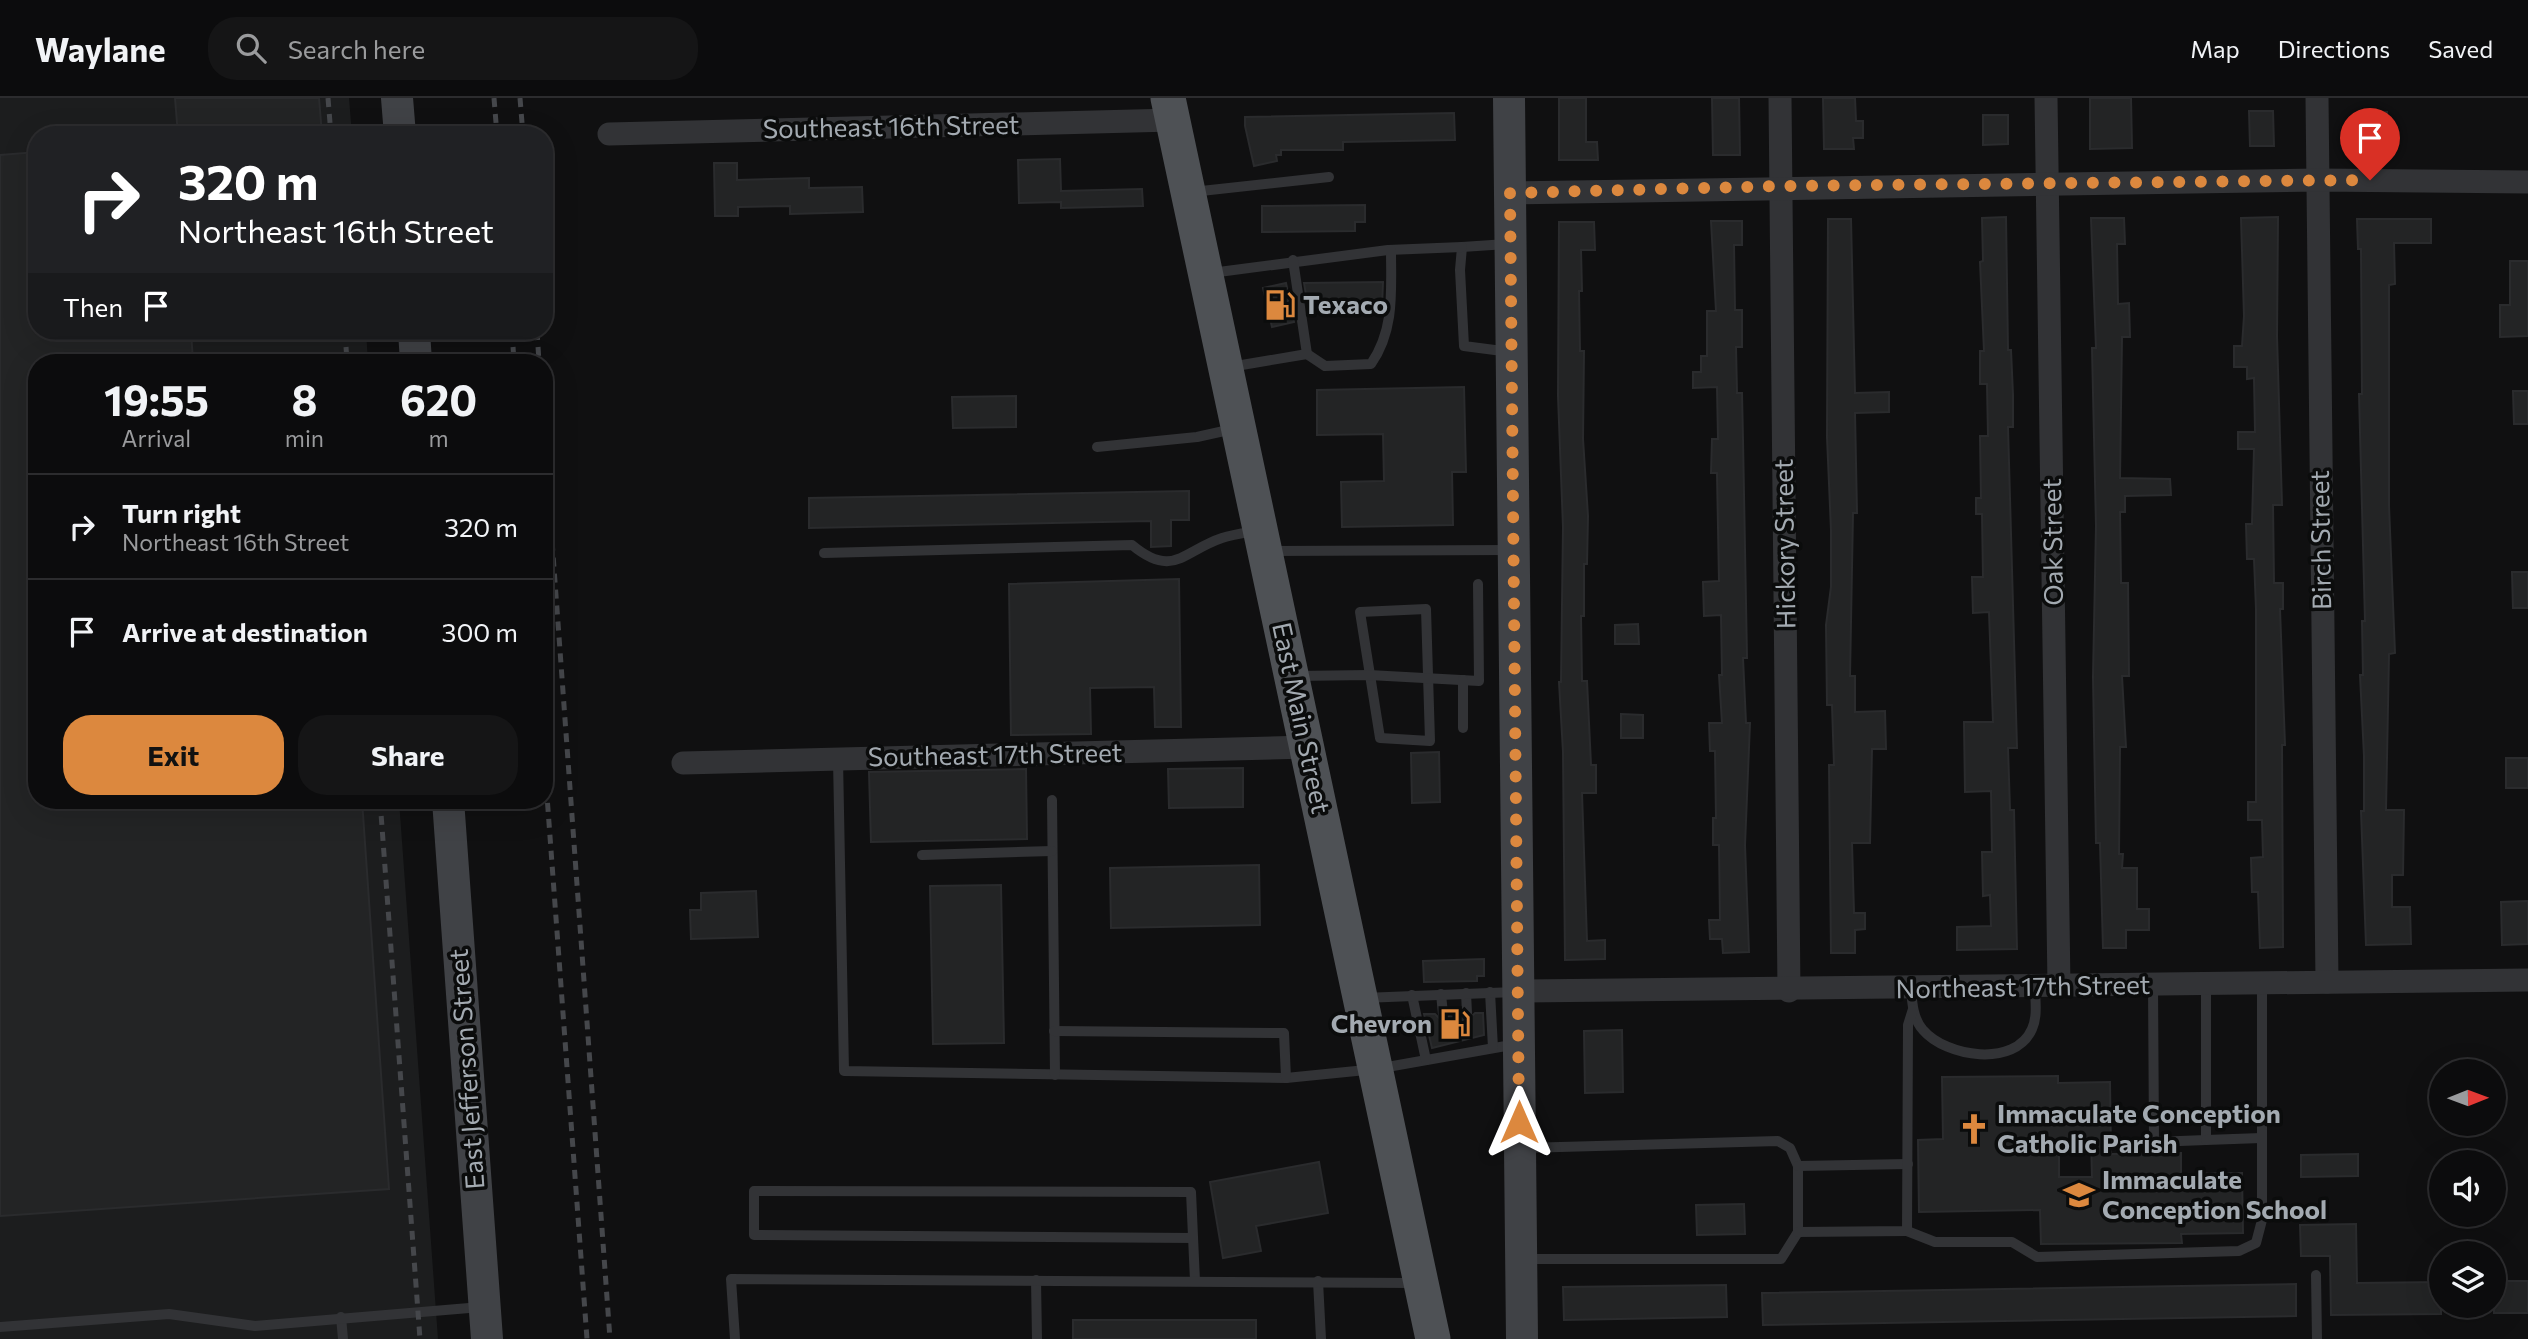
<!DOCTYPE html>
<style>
:root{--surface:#0c0c0d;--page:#151516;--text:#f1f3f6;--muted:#9a9b9d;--line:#2c2c2e;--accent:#dc883e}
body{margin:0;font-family:Commissioner,sans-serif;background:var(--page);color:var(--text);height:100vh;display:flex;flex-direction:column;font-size:26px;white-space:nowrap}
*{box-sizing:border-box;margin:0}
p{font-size:23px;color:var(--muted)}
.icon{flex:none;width:38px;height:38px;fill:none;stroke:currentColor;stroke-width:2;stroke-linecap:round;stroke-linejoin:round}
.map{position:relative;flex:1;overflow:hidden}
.details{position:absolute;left:28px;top:256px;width:525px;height:455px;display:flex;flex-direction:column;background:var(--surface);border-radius:28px;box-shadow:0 7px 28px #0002,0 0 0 2px var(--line)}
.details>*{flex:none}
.guide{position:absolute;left:28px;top:28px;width:525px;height:214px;border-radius:28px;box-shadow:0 7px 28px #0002,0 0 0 2px var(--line);background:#202124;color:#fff;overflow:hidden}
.needle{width:46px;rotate:89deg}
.tools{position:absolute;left:2429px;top:961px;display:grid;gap:14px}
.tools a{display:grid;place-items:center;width:77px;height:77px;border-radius:50%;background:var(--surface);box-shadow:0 7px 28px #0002,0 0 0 2px var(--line);font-size:35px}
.pin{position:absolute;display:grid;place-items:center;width:60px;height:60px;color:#fff;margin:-72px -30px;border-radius:50% 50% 50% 0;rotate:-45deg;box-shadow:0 0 7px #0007}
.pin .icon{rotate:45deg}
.me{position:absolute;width:77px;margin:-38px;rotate:0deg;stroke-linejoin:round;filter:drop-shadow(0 0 5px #0008)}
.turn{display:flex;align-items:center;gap:24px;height:147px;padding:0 35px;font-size:32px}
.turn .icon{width:91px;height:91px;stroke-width:2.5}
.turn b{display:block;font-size:49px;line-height:60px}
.then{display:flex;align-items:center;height:66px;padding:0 35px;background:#0003;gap:14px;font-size:26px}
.eta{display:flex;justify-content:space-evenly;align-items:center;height:119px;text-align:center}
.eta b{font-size:42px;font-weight:700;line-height:49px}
.button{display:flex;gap:14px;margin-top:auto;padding:14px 35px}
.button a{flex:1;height:80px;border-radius:28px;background:var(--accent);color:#111;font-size:28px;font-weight:700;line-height:80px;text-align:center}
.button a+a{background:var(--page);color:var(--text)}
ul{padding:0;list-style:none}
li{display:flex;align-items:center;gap:21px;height:105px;padding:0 35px;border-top:2px solid var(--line)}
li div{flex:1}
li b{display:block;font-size:26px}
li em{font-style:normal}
header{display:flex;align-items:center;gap:42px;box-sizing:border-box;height:98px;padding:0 35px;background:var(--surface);border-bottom:2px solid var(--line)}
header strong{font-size:33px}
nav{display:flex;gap:38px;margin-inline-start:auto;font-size:24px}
.search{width:490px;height:63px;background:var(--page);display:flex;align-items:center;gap:18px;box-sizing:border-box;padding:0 24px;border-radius:28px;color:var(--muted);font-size:26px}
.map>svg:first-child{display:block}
.built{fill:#1c1d1e}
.building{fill:#232425;stroke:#2a2b2d;stroke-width:2;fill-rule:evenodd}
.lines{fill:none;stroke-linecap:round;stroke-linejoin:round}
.lane{stroke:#323336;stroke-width:10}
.street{stroke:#323336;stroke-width:23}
.secondary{stroke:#404246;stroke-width:32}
.primary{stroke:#4e5155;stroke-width:35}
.rail{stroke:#45474b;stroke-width:5;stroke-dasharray:9 7;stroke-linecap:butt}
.route{stroke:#dc883e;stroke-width:12;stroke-dasharray:0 21.6}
.labels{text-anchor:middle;stroke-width:7;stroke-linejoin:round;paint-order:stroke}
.street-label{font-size:26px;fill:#a3aab1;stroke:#0b0c0c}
.poi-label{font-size:26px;font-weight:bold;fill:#a3aab1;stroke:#0b0c0c;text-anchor:start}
</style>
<header>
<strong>Waylane</strong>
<div class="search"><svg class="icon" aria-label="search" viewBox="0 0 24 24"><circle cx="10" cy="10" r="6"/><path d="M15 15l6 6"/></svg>Search here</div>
<nav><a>Map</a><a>Directions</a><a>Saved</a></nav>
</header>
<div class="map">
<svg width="2528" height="1241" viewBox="0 0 2528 1241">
<rect width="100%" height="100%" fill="#101011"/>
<!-- built -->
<path class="built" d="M0,0H349L352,37H37V233H366L368,264H37V702H399L438,1241H0Z"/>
<!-- building -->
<g class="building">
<path d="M175,0H319L322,37H178Z"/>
<path d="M1559,0H1586V44H1597L1598,62H1559Z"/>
<path d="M1712,0H1739L1740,57H1713Z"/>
<path d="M1823,0H1855L1856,23H1863V40H1853L1854,51H1824Z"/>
<path d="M2090,0H2131L2132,50L2090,51Z"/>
<path d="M2249,13H2273L2274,48H2250Z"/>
<path d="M2387,14V44H2360L2359,15Z"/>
<path d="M1454,15L1455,42L1343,44V52H1281V57H1276L1277,63L1254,68L1245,28V19Z"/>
<path d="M1983,17H2008V46L1983,47Z"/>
<path d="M37,54V233H191L193,264H37V702H362L389,1091L0,1118V57Z"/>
<path d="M1060,61L1061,93L1142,91L1143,108L1061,110V104L1019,105L1018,62Z"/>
<path d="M714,65H737V82L809,80V90L862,89L863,114L790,116V108L738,109V118H715Z"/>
<path d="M1365,107V124H1355V133L1262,134V108Z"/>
<path d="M2006,119L2008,252H2011L2013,297V329H2008L2017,650H2008L2010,712H2014L2017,851L1957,852V829L1991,828L1990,797L1983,798L1982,754H1992L1991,693L1965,694L1964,624H1993L1989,514L1973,515L1972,479H1983L1982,416H1976V400H1981L1980,338H1988L1987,286H1980V253H1984L1980,164L1983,163L1982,120Z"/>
<path d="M2278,119L2277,238L2282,407H2273L2274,485H2283V511H2280L2285,647H2282L2283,849L2260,850L2258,794H2252L2251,760L2263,759L2262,722H2248V704H2256V511L2254,461H2247L2246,426H2252L2254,351H2238V334H2255L2254,280L2247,281V269H2234V248H2242L2244,218L2241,120Z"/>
<path d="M2091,120H2124L2125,146H2117L2118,206L2129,205L2130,239H2122L2120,380L2170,381L2171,397L2125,398V414H2120L2121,485H2128L2129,578H2122L2126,649H2120L2119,756H2123L2122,770H2137V811H2149V832H2126V850H2103L2100,745H2096L2093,579L2096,428L2092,250H2096Z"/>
<path d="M1828,121H1851L1855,295L1889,294V314L1855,315L1857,415H1853L1850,578H1855V614L1885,613L1886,651H1872L1870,745H1852L1854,815H1865V831L1855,832V855H1831L1829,667H1834L1832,607H1827L1826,527L1831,489V432L1827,339Z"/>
<path d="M2357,121H2431V145H2394L2395,186L2389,187V408L2395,555L2389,556L2386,712H2404L2403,777H2392V809H2410L2411,846L2366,847L2361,713H2364V658L2360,577H2363L2362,523H2365L2359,296H2362L2361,151H2358Z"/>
<path d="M1711,123H1742V147H1734L1735,212H1742V249H1736L1737,295H1742L1743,342L1747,560H1743L1746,625H1750L1745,747L1749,854L1723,855L1722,841H1710L1709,822H1720L1719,747H1713V720H1716L1715,653H1710L1709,625H1722L1719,577H1722L1721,517L1704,518L1703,484L1719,483L1717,375H1711L1712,341H1718L1717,289L1693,290V274H1701V258H1707V213H1716Z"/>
<path d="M1559,124H1594L1595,152H1581L1582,193H1579L1580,253H1584L1583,341L1588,418L1587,466H1584V518H1581L1582,583H1587L1591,667H1596V695H1582L1587,843L1605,842V861L1565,862L1563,654L1559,584H1561L1563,429L1558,298Z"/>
<path d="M2510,163H2528V238L2500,239V207H2510Z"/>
<path d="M1383,184L1382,209H1308L1304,185Z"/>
<path d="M1286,185L1294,224L1272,229L1263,190Z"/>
<path d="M1464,289L1466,374H1452L1453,427L1342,429L1341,384L1384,383L1383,336L1317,337V292Z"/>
<path d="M2513,293H2528V326H2514Z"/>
<path d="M1016,298V329L953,330L952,299Z"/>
<path d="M1189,393V422H1171V448L1151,449V423L809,430V400Z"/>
<path d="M2512,474H2528V510H2513Z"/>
<path d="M1179,481L1181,629H1155L1154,589L1090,590L1091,636L1011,637L1009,486Z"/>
<path d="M1638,526L1639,546H1615V527Z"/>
<path d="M1621,616L1643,617V640H1621Z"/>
<path d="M1439,654L1440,704L1412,705L1411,655Z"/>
<rect x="2506" y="660" width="22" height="30"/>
<path d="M1243,670V709L1169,710L1168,671Z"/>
<path d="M1026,671L1027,741L871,744L869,674Z"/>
<path d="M1259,767L1260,827L1111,830L1110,770Z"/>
<path d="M1001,787L1004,945L933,946L930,788Z"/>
<path d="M756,793L758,839L691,841L690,812H701V795Z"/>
<path d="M2528,803V846L2502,847L2501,804Z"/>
<path d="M1484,861V878H1477V883L1424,884L1423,863Z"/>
<path d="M1459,915L1467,923L1475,915H1483L1484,937L1432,950L1424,916H1435L1443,924L1451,916Z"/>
<path d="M1622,932L1623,994L1585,995L1584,933Z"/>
<path d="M2058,978V985L2110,984L2111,1056L2181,1055V1076L2242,1075L2243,1135L2181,1136L2182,1145L2041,1146L2040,1112L1919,1114L1918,1042L1943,1041L1942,979ZM2091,1042L2092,1079H2059V1043Z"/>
<path d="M2358,1056V1078L2301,1079V1057Z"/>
<path d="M1319,1064L1328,1115L1256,1128L1261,1153L1223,1160L1210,1084Z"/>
<path d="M1744,1106L1745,1136L1697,1137L1696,1107Z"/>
<path d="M2356,1126L2357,1185L2441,1184V1216L2331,1217L2330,1158H2301L2300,1127Z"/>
<rect x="2494" y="1183" width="34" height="32"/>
<path d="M2296,1186V1218L1763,1227L1762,1195Z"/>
<path d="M1726,1187L1727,1219L1564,1222L1563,1189Z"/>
<rect x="1073" y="1222" width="183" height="19"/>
</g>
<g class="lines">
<!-- lane -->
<g class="lane">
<path d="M1192,94L1329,79"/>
<path d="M1507,146L1462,149L1460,172L1464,248L1510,254"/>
<path d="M1211,175L1388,152L1462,149"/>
<path d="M1307,256L1325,268L1371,266C1395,231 1391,193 1391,152"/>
<path d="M1230,269L1307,256L1293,162"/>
<path d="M1097,349L1197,339L1233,331"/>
<path d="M1268,453L1511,452"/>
<path d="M824,455L1132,447C1173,481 1183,453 1222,440C1232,437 1244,435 1255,433"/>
<path d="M1426,511L1430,643L1380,640L1360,514Z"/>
<path d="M1296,578L1369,577L1479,583L1478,486"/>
<path d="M1463,582V630"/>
<path d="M838,661L844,973L1286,980L1376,971L1517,946"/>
<path d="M1052,702L1055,977"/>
<path d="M922,757L1052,753"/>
<path d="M2153,886L2154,1044L2206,1042V886"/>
<path d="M1911,891C1912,904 1913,921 1923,932C1946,959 2015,970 2032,931C2038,918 2035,902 2035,888"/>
<path d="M1490,894L1493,950"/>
<path d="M1466,895L1467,915"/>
<path d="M1441,896L1443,916"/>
<path d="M1412,897L1426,962"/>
<path d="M1363,900L1515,894"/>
<path d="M1054,933L1284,935L1286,980"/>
<path d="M2206,1042L2261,1040"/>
<path d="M1521,1050L1778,1043L1790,1050L1798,1068V1134L1781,1161H1524"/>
<path d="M1798,1068L1908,1066"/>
<path d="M1907,1133L1935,1144H2012L2037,1159L2239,1153L2256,1145L2262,1122V885"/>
<path d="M1798,1134L1907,1133L1908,927L1913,911"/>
<path d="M1193,1140L754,1137V1093L1191,1094L1195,1183"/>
<path d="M2316,1177L2317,1241"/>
<path d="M1036,1182L1037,1241"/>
<path d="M1318,1183L1321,1241"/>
<path d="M341,1219L343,1241"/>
<path d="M0,1229L169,1216L255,1228L481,1209"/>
<path d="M735,1241L731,1181L1415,1185"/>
</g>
<!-- street -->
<g class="street">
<path d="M1780,0L1789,893"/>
<path d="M2046,0L2059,888"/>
<path d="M2317,0L2327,884"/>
<path d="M609,36L1173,22"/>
<path d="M1510,95L2318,82L2528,84"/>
<path d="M683,665L1307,649"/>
<path d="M1518,893L2528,882"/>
</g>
<!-- secondary -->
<g class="secondary">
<path d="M397,0L400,37"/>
<path d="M1509,0L1522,1241"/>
<path d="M414,233L416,264"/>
<path d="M448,702L487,1241"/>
</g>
<!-- primary -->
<path class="primary" d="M1168,0L1433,1241"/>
<!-- rail -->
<g class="rail">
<path d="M328,0L331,37"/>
<path d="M494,0L497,37"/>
<path d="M520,0L523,37"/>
<path d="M345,233L347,264"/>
<path d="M512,233L514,264"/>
<path d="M537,233L539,264"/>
<path d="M544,332L610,1241"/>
<path d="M544,657L587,1241"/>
<path d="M380,702L420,1241"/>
</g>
</g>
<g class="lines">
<!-- route -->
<path class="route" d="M1519,1024L1510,95L1782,88L2370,82"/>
</g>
<!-- icons -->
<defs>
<symbol id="fuel-bare" viewBox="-9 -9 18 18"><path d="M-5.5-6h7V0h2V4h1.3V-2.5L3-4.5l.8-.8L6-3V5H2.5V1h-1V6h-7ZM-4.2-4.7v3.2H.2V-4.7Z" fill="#dc883e" stroke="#0b0c0c" stroke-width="2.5" paint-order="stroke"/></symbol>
<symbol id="church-bare" viewBox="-9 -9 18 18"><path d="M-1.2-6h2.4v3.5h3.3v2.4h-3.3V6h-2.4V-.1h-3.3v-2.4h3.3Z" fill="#dc883e" stroke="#0b0c0c" stroke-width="2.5" paint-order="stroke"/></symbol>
<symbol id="school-bare" viewBox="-9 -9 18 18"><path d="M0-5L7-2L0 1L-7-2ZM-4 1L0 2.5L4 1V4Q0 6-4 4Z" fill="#dc883e" stroke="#0b0c0c" stroke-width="2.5" paint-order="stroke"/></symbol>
</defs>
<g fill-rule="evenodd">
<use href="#fuel-bare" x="1258" y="185" width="44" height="44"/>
<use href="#fuel-bare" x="1433" y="904" width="44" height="44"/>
<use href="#church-bare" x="1952" y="1009" width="44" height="44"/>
<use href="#school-bare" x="2057" y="1075" width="44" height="44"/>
</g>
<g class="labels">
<!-- street labels -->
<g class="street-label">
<text transform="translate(891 29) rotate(-1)" y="9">Southeast 16th Street</text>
<text transform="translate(2321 442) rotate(-91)" y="9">Birch Street</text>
<text transform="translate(2053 444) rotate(-91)" y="9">Oak Street</text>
<text transform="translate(1785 446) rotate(-91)" y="9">Hickory Street</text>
<text transform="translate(1301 620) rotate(78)" y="9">East Main Street</text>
<text transform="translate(995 657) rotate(-1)" y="9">Southeast 17th Street</text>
<text transform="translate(2023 889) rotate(-1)" y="9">Northeast 17th Street</text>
<text transform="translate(467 971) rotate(-94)" y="9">East Jefferson Street</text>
</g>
<!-- poi labels -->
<g class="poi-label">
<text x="1303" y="216">Texaco</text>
<text x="1432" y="935" text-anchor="end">Chevron</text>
<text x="1997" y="1025">Immaculate Conception<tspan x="1997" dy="30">Catholic Parish</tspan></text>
<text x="2102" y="1091">Immaculate<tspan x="2102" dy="30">Conception School</tspan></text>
</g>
</g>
</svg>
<div class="tools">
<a><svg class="needle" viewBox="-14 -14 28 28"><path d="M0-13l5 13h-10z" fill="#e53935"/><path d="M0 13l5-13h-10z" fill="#9a9b9d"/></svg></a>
<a><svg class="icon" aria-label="sound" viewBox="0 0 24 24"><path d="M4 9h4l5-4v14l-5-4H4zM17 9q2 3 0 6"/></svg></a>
<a><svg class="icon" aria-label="layers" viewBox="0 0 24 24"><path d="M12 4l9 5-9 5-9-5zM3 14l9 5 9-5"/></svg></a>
</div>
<div class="pin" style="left:2370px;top:82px;background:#d93025"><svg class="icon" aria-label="arrive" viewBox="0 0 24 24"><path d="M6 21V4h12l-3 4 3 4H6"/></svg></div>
<svg class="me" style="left:1519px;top:1024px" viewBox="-20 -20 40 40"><path d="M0-17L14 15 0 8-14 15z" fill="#dc883e" stroke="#fff" stroke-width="4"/></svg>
<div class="guide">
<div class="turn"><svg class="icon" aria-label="right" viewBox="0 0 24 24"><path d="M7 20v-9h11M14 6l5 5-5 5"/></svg><div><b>320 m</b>Northeast 16th Street</div></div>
<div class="then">Then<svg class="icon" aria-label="arrive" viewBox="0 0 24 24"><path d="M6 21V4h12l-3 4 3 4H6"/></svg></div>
</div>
<section class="details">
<div class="eta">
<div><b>19:55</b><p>Arrival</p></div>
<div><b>8</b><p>min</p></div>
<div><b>620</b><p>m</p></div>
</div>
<ul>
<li><svg class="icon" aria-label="right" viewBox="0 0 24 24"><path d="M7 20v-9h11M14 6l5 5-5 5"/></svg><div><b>Turn right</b><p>Northeast 16th Street</p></div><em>320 m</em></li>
<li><svg class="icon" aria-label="arrive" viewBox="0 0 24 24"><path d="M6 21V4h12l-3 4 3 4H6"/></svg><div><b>Arrive at destination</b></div><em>300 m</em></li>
</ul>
<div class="button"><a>Exit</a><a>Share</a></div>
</section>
</div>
